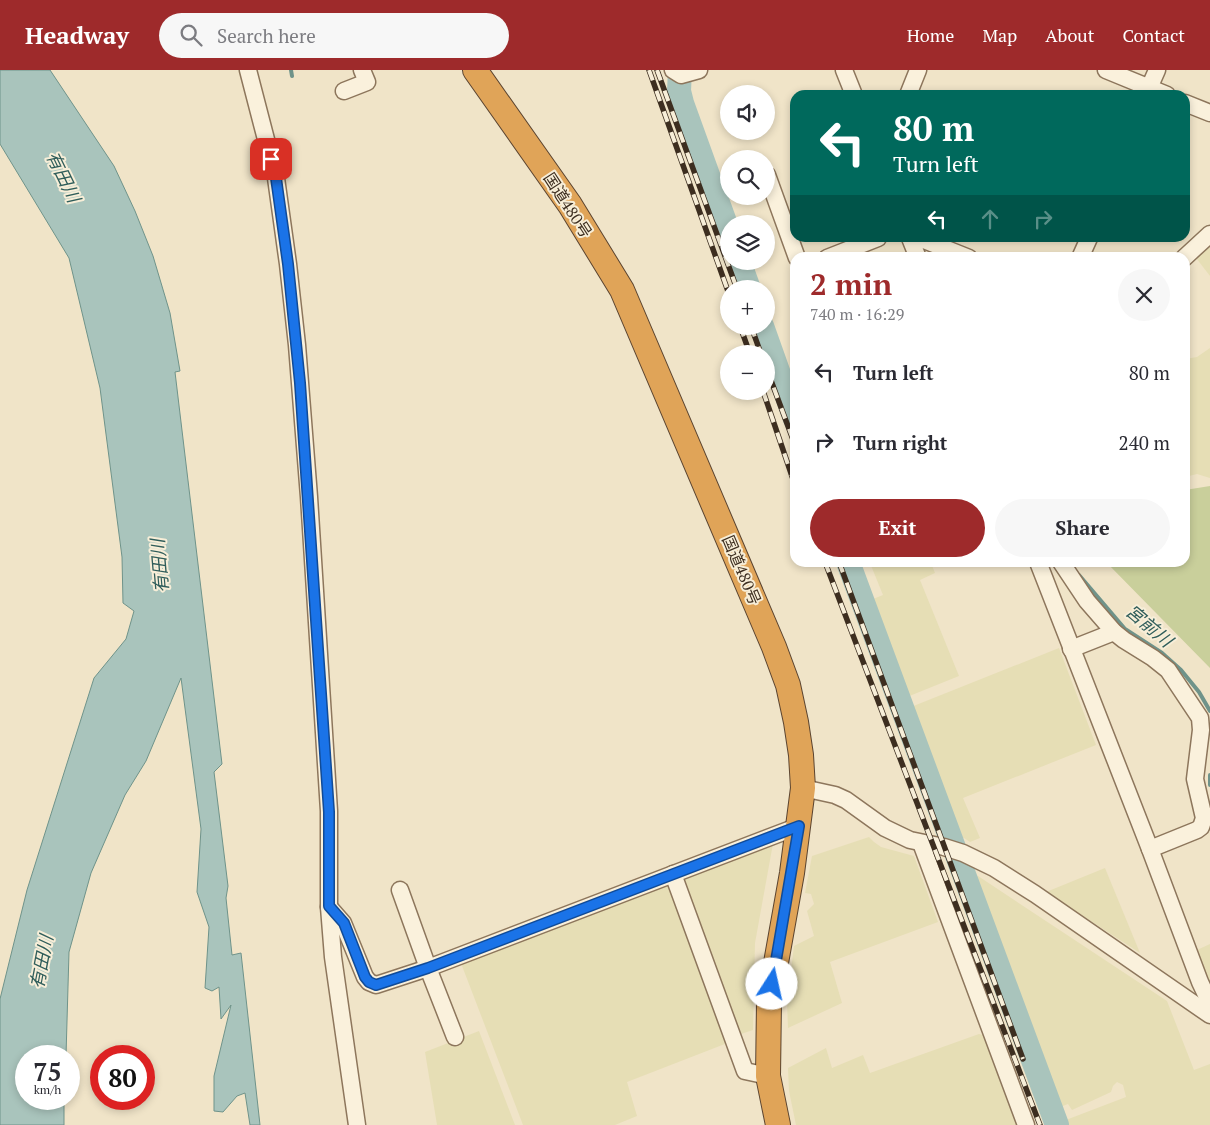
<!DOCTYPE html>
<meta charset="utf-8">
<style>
:root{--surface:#fff;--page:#f7f7f7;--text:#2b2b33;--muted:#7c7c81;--accent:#9e2a2b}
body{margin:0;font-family:"PT Serif","Noto Sans JP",serif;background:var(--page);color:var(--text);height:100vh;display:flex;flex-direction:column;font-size:19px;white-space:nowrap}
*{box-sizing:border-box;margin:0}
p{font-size:16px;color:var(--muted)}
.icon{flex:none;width:28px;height:28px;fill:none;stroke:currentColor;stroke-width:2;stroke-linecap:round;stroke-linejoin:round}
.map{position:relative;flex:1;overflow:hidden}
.details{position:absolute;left:790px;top:182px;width:400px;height:315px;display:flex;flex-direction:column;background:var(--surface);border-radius:15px;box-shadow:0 2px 8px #0003}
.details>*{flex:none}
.guide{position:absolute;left:790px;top:20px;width:400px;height:152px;border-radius:15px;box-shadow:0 2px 8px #0003;background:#00695c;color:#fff;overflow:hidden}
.tools{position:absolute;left:720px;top:15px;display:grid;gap:10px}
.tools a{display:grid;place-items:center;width:55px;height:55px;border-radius:50%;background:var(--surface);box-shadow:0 2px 8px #0003;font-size:25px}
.speed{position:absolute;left:15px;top:975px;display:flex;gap:10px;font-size:25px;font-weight:700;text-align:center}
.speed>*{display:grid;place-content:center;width:65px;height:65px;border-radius:50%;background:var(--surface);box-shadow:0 2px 8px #0003;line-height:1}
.speed small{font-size:12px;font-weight:400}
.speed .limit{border:8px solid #d22;background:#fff;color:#111}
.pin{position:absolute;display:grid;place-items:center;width:42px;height:42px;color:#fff;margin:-21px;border-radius:10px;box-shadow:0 2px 8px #0006}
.me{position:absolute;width:55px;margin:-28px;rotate:10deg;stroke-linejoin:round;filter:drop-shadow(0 0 4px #0008)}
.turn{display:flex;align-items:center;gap:18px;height:105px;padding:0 20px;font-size:22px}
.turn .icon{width:65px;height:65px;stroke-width:2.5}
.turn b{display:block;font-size:35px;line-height:42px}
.lanes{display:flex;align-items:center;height:48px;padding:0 20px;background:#0003;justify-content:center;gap:25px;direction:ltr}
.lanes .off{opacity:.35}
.round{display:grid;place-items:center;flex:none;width:52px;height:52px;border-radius:26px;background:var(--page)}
.overview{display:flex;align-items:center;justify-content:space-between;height:85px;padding:0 20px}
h1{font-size:30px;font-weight:800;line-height:38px;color:var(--accent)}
.button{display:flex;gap:10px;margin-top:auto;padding:10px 20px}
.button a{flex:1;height:58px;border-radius:30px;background:var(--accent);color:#fff;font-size:20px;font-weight:800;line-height:58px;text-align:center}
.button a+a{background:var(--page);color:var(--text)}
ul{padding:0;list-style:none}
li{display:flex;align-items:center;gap:15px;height:70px;padding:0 20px}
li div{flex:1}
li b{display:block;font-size:19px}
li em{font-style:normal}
header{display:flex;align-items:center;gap:30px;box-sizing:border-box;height:70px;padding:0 25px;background:var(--accent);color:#fff}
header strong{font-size:24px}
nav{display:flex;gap:28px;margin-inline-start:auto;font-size:18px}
.search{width:350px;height:45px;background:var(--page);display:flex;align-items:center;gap:12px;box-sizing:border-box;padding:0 18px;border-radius:28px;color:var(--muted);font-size:19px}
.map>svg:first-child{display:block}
.farmland{fill:#e6deb5}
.green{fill:#c9cf9b}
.water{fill:#a9c4bc;stroke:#6f938a}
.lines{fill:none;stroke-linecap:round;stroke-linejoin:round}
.stream{stroke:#6f938a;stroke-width:4}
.river{stroke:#a9c4bc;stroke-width:24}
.minor-casing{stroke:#8d765c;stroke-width:19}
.highway-casing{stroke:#5b4430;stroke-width:26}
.minor{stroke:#faf1dc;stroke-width:16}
.highway{stroke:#e0a458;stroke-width:24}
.rail-casing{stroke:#3d2e20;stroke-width:5.5}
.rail{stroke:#f7eed8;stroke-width:4;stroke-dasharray:11;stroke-linecap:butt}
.route-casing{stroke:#114b97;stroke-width:12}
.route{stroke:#1a73e8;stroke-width:9}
.labels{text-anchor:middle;stroke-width:4;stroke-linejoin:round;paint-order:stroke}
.street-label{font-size:16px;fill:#3d2e20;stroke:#f7eed8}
.water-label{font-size:18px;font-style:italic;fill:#2f5d5a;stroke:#f7eed8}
</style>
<header>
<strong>Headway</strong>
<div class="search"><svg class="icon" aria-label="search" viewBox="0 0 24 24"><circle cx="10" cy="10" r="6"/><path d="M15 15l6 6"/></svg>Search here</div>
<nav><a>Home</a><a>Map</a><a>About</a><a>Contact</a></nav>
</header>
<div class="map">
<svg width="1210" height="1055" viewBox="0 0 1210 1055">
<rect width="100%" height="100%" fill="#f0e4c8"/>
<!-- farmland -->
<g class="farmland">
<path d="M1210,170V206L1193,184Z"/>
<path d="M1210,278V408L1197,404L1189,406L1185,412V289L1197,287Z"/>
<path d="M870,493H931L935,503L920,510L959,606L902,629L863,533L883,525Z"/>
<path d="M1059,578L1096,675L963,728L980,768L970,772L964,768H955L906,639Z"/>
<path d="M869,767L874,772L881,777L914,786L938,852L830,892L842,933L788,958L787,931L794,876L814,866L807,841L814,834L811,824L805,823L812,786Z"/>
<path d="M774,768L755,873L753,960L741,964L680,807Z"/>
<path d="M1105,798L1140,883L1046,822Z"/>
<path d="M970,803L978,806L1167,931L1194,1000L1210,994V1055H1059L1058,1053L1126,1027L1123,1015L1117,1012L1113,1016L1111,1022L1072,1040L1068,1034L1055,1039Z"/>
<path d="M667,810L730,972L627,1012L637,1046L615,1055H523L459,888Z"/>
<path d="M1210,874V917L1197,880Z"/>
<path d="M479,961L515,1055H437L425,982Z"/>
<path d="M979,964L983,965L1017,1055H796L789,1021L788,998L826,978L832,998L863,985L870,1003Z"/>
</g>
<!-- green -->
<path class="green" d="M1210,416V598L1107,493L1185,492V420Z"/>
<!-- water -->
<path class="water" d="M0,0H50L114,96L135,141L153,186L170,243L180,301L175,302L222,694L214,702L228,816L226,828L232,885L241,883L260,1055H250L245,1023L237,1026L223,1042L214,1041V1006L231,935L221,949L219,917L212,921L205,918L209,857L197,822L201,759L181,608L146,691L125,725L91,803L69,882L66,986H26V1029H64V1055H0V929L27,820L94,608L126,569L134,541L123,533L122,487L100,318L69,188L0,74Z"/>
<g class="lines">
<!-- stream -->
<g class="stream">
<path d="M291,0L292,6"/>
<path d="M1079,505L1125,559L1162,583L1181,600L1199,622L1210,641"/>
<path d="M1210,705V715"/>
</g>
<!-- river -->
<g class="river">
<path d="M680,0L679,21L682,33L729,163"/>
<path d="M739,191L749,219"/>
<path d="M762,256L795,349"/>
<path d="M848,492L1057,1055"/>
</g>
<defs>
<g id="minor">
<path d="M248,0L276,108L288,194L297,275L309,427L329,741V837L333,887L357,1055"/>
<path d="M673,0L681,5L699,0"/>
<path d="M844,0L854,25"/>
<path d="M1106,0L1167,25"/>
<path d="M344,21L367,12L362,0"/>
<path d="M908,25L918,0"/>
<path d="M1146,25L1157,0"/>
<path d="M1185,33L1210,43"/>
<path d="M767,105L797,188"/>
<path d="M910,168L918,188"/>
<path d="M919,168L969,188"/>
<path d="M827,188L878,168"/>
<path d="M1080,188L1089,168"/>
<path d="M1184,188L1210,164"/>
<path d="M1038,492L1150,779L1200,912L1210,933"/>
<path d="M1061,492L1087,531L1114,562L1124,570L1153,588L1168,600L1200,648L1201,660L1195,709L1204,748L1201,757L1197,760L1150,779"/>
<path d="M1071,579L1114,562"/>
<path d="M803,718L835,725L846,730L885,758L910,770L944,777L963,783L994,798L1035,824L1210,945"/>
<path d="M921,773L1026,1055"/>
<path d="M673,804L745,1001L768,1006"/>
<path d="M400,820L428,898L455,967"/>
<path d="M329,837L343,853L365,907L369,912L376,915L428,898L799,756"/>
</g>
<path id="highway" d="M475,0L570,135L622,220L774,577L788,615L796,652L801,685L803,718L792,803L769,932L768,1006L778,1055"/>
</defs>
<!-- minor casing -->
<use href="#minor" class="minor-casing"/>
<!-- highway casing -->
<use href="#highway" class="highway-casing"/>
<!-- minor -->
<use href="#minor" class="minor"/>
<!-- highway -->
<use href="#highway" class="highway"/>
<defs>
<g id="rail">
<path d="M649,0L729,224"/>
<path d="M657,0L737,219"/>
<path d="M740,256L750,284"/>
<path d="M751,256L761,284"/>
<path d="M766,297L795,375"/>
<path d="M763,321L795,415"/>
<path d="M825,492L1040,1055"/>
<path d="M839,492L1023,989"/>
</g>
</defs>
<!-- rail casing -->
<use href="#rail" class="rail-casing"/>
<!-- rail -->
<use href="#rail" class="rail"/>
</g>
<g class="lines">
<defs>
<path id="route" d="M271,89L276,108L288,194L300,313L329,742V836L344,853L365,907L369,912L376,915L428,898L799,756L772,914"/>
</defs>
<!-- route casing -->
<use href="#route" class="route-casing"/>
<!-- route -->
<use href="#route" class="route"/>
</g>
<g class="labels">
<!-- street labels -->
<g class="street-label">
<text transform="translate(568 135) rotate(57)" y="6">国道480号</text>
<text transform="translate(742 500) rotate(67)" y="6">国道480号</text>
</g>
<!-- water labels -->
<g class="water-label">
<text transform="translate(63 107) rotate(64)" y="6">有田川</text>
<text transform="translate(160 496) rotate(-95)" y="6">有田川</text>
<text transform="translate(1149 556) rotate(40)" y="6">宮前川</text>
<text transform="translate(42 892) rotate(-79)" y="6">有田川</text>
</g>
</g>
</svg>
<div class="tools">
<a><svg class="icon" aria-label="sound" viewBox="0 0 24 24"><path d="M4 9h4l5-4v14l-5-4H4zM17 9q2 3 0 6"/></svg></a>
<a><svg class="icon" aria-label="search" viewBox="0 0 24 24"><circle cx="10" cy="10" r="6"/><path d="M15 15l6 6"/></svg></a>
<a><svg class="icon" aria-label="layers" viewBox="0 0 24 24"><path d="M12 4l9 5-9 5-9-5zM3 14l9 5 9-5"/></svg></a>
<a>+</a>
<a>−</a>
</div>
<div class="speed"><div>75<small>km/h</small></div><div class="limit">80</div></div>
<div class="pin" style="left:271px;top:89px;background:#d93025"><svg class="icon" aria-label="arrive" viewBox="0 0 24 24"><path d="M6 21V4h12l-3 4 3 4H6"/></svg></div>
<svg class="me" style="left:772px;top:914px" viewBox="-20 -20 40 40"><circle r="19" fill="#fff"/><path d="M0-13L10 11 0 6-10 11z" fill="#1a73e8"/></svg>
<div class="guide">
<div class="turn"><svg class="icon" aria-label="left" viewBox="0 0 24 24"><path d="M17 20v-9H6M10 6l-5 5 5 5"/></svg><div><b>80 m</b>Turn left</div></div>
<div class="lanes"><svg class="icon" aria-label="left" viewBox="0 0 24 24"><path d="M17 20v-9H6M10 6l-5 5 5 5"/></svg><svg class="icon off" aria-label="ahead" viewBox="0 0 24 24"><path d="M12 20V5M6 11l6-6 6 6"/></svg><svg class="icon off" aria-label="right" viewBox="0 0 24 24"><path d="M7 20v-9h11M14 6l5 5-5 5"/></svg></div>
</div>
<section class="details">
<div class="overview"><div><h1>2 min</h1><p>740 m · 16:29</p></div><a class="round"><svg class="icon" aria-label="close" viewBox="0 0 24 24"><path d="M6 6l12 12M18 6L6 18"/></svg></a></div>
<ul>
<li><svg class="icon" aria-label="left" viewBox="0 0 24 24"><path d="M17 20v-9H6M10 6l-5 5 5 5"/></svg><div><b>Turn left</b></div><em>80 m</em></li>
<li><svg class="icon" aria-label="right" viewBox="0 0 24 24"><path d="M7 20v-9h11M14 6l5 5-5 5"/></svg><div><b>Turn right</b></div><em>240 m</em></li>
</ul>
<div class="button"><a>Exit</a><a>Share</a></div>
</section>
</div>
